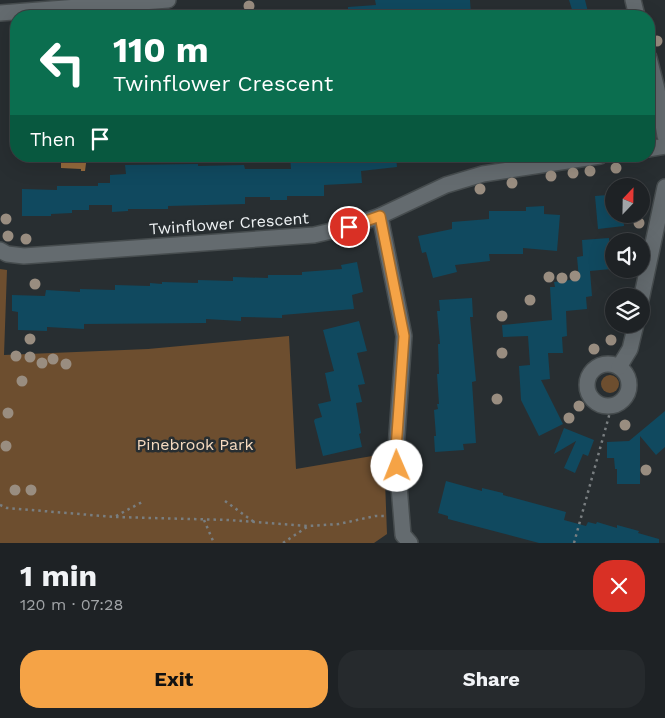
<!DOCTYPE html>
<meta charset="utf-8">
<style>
:root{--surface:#1e2225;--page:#262a2d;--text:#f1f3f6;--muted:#a1a4a7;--line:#3c3f42;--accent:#f5a346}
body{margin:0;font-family:"Work Sans",sans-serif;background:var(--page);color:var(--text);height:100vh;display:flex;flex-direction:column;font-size:19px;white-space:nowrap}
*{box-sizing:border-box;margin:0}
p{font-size:16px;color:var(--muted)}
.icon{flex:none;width:28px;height:28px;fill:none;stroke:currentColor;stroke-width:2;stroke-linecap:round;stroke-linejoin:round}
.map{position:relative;height:543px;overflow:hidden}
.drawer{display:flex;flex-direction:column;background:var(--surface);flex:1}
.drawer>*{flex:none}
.banner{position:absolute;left:10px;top:10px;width:645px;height:152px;border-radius:20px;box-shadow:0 5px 20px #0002,0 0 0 1px var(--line);background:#0b6e4f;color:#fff;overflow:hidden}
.needle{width:32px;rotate:22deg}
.tools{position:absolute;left:605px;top:178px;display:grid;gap:10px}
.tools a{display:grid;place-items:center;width:45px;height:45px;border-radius:50%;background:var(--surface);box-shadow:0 5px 20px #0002,0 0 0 1px var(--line);font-size:25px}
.pin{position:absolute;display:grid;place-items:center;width:42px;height:42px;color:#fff;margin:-21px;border:2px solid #fff;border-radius:50%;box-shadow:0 1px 5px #0007}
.me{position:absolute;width:55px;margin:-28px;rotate:359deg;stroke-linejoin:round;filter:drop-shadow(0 0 4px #0008)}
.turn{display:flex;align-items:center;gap:18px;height:105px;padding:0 20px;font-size:22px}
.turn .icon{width:65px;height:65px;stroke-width:2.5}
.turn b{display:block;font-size:35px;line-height:42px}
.then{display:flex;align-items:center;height:48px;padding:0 20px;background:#0003;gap:10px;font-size:19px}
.round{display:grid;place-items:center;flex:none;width:52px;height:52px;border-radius:20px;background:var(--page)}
.headline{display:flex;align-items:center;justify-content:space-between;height:85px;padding:0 20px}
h1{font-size:30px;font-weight:700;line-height:38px}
.button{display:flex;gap:10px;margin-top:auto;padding:10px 20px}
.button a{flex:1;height:58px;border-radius:20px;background:var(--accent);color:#111;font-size:20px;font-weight:700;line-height:58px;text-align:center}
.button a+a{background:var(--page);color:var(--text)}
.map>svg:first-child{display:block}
.green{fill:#6d4e2f}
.water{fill:#976b3d}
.building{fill:#10495f}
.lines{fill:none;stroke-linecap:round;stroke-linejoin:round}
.minor-casing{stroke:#464c4e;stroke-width:18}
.tertiary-casing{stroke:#464c4e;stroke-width:18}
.path{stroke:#797e80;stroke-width:2.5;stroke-dasharray:2.5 4;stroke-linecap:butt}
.minor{stroke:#646b6f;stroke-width:15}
.tertiary{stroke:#646b6f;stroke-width:15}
.tree{fill:#998d80}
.route-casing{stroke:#9f6a2e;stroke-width:12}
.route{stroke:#f5a346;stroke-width:9}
.labels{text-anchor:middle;stroke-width:5;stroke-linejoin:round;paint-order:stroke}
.street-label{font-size:16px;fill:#eef2f4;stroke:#282e31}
.park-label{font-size:16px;fill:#f5dac0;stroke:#282e31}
</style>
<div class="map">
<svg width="665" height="543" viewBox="0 0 665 543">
<rect width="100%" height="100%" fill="#282e31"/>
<!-- green -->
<g class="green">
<path d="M0,269L7,270L4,355L148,349L289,336L296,469L384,454L387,534L374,543H0Z"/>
<circle cx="610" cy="384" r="9"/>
</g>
<!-- water -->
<path class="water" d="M61,156H87L85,171H81V169L61,168Z"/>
<!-- building -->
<g class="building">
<path d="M375,0H470L471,15L447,16V14H423L424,16H348V7L376,5Z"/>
<path d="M569,0H585L589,16H574Z"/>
<path d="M290,156H396L397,167L361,171L362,183L324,185V196H287V200H270V197H245V204L168,206V209H128V211L112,212V205H89V210H72V213L51,214V216H22V189L57,190V186H98V183H110V175L126,174L125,165L198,164V166L244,165L245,169H291Z"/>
<path d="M608,195V198H614V214H623L624,226L598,229L595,196Z"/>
<path d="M544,206V214L560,215L557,251L523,248V254H489L490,261L455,265L457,272L433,278L426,252L422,253L418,236L452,229V222L489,219V211H526V207Z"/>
<path d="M609,238L611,269L590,271L592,296L586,297L587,309L566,311L567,336L562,337L563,353H548L550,379L541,380L563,424L539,436L521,400L519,366L530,365L528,336L503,337L502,325L552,320L550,287H555L554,282L579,279L577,257L583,256L582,240Z"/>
<path d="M357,262L363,292L352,295L354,309L282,315V318L241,317V321L206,319V323L84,324V329L47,327V331L18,330V312L12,311V295L45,296L46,290L80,292V289L115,290V285L150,286V283L162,284V282L198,283V280L233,281V277L268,278V275H302V272L342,269L341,265Z"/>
<path d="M472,298L473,317H470L476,381L472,382L476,443L463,444L464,450L435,452L434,436H436L434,410L438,409L437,404H439L437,374H439L438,344H440L437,311H440L439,300Z"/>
<path d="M359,321L367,351L357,353L365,384L358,385L362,402L356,403L361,433L359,434L362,447L323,456L314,421L315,419L322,417L318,404L331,401L325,373L334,371L323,330Z"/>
<path d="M665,411V447L656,455L640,436V484H617V469H615L614,458H607V442L629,441Z"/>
<path d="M564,428L594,440L588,456L583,454L575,473L564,468L576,441L554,454Z"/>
<path d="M446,481L482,491V488L503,493V495L566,512L564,520L586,526L588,522L596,524L597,522L617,528V525L639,531L638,533L659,539V543H539L448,519V516L438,513Z"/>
</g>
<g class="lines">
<defs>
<g id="minor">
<path d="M633,0L637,16"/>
<path d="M649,58L657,89L665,136"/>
<path d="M649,149L665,146"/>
<path d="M380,216L404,336L396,449L403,535L410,543"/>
<path d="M0,250L7,254L24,256L314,235L349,227L380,216L446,185L483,174L600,156"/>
<path d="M641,300L665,187"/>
<circle cx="608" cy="385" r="21"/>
<path d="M619,367L630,349L636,324"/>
</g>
<path id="tertiary" d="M0,13L168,0"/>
</defs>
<!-- minor casing -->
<use href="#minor" class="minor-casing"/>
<!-- tertiary casing -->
<use href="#tertiary" class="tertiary-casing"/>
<!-- path -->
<g class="path">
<path d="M225,501L254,522"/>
<path d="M0,505L7,508L115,517L228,520L308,526L339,524L375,516H386"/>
<path d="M116,516L144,501"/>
<path d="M204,520L214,543"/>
<path d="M283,543L307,527"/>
<path d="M574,543L612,405"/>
</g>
<!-- minor -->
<use href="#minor" class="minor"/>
<!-- tertiary -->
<use href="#tertiary" class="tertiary"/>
</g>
<!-- trees -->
<g class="tree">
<circle cx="249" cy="6" r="5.5"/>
<circle cx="657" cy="41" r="5.5"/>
<circle cx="616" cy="168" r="5.5"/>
<circle cx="590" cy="171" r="5.5"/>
<circle cx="573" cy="173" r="5.5"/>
<circle cx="551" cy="176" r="5.5"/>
<circle cx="512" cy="183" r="5.5"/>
<circle cx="480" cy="189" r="5.5"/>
<circle cx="6" cy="219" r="5.5"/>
<circle cx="639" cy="223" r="5.5"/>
<circle cx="8" cy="236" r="5.5"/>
<circle cx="26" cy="239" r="5.5"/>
<circle cx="575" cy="276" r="5.5"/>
<circle cx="549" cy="277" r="5.5"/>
<circle cx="562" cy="278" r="5.5"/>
<circle cx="35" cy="284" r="5.5"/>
<circle cx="530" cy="300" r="5.5"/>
<circle cx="502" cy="316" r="5.5"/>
<circle cx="30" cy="339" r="5.5"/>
<circle cx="611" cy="340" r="5.5"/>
<circle cx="594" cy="349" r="5.5"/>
<circle cx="502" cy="353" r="5.5"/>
<circle cx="16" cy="356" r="5.5"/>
<circle cx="30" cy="357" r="5.5"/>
<circle cx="53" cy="359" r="5.5"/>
<circle cx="42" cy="363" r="5.5"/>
<circle cx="66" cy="364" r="5.5"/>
<circle cx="22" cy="381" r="5.5"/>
<circle cx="497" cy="399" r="5.5"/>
<circle cx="579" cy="406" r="5.5"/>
<circle cx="8" cy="413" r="5.5"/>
<circle cx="569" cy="418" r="5.5"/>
<circle cx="625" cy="425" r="5.5"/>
<circle cx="6" cy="446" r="5.5"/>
<circle cx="646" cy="470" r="5.5"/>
<circle cx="15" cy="490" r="5.5"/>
<circle cx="31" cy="490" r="5.5"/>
</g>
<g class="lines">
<defs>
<path id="route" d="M349,227L380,216L404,336L396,449L397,466"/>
</defs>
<!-- route casing -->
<use href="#route" class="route-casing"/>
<!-- route -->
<use href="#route" class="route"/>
</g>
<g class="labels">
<!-- street labels -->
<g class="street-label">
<text transform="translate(229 223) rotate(-4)" y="6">Twinflower Crescent</text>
</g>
<!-- park labels -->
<g class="park-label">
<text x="195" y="450">Pinebrook Park</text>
</g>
</g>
</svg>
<div class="tools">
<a><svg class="needle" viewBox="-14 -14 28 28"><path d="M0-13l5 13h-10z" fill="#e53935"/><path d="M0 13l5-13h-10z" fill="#a1a4a7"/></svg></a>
<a><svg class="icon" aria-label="sound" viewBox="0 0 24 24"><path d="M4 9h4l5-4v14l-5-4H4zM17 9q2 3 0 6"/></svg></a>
<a><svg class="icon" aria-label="layers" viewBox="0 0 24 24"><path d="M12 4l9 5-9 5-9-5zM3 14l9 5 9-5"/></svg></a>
</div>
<div class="pin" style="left:349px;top:227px;background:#d93025"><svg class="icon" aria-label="arrive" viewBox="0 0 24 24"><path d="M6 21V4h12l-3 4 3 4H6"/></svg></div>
<svg class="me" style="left:397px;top:466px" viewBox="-20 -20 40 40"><circle r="19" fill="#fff"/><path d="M0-13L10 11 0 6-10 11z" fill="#f5a346"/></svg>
<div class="banner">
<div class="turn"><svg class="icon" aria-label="left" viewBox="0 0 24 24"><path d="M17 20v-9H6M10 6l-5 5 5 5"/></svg><div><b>110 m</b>Twinflower Crescent</div></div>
<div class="then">Then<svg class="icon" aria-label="arrive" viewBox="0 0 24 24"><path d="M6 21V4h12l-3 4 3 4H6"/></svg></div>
</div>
</div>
<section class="drawer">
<div class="headline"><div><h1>1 min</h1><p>120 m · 07:28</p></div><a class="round" style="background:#d93025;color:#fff"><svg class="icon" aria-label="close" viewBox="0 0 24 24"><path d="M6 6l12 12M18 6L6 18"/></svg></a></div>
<div class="button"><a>Exit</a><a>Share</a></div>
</section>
